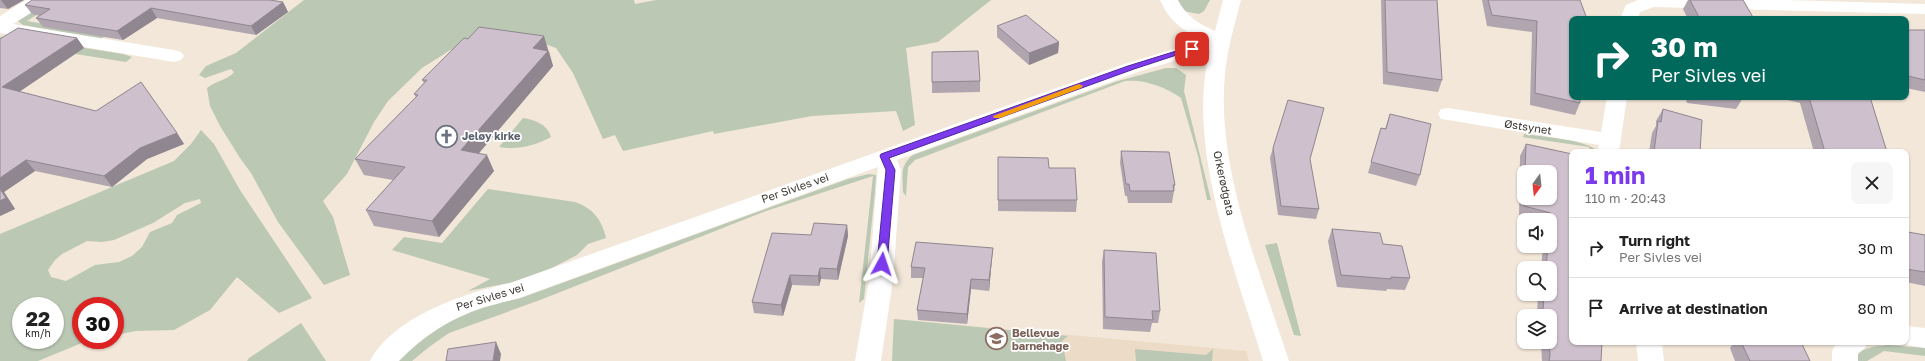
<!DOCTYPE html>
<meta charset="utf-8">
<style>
:root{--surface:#fff;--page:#f6f6f6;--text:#222;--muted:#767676;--line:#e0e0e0;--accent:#7c3aed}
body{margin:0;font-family:"Golos Text",sans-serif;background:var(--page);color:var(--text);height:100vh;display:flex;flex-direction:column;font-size:15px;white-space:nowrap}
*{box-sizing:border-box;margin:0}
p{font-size:13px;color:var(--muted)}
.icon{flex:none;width:22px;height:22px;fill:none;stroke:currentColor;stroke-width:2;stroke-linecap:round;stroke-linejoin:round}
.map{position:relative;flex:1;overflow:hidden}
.sheet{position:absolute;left:1569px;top:149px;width:340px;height:196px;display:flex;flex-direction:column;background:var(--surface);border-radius:8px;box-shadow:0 1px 3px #0004}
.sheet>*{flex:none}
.guide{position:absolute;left:1569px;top:16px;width:340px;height:84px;border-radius:8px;box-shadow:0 1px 3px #0004;background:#00695c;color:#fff;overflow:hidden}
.needle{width:26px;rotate:195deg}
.buttons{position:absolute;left:1517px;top:165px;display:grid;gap:8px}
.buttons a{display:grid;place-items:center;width:40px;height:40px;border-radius:8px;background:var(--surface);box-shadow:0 1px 3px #0004;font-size:20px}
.speed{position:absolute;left:12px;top:297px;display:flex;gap:8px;font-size:20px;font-weight:700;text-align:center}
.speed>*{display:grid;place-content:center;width:52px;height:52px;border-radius:50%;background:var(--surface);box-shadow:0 1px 3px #0004;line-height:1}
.speed small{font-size:10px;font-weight:400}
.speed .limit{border:6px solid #d22;background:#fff;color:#111}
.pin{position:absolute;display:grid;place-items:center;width:34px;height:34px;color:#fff;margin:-17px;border-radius:8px;box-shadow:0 2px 6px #0006}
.me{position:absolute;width:44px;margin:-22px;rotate:5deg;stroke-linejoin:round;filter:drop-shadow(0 0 3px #0008)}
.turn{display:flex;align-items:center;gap:14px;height:84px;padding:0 16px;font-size:18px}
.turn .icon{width:52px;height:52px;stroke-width:2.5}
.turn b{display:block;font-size:28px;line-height:34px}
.round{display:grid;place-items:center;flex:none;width:42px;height:42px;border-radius:8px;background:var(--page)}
.headline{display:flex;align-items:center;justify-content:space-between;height:68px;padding:0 16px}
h1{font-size:24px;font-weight:700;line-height:30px;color:var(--accent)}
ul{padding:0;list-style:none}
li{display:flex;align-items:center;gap:12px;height:60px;padding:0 16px;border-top:1px solid var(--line)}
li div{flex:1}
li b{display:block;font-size:15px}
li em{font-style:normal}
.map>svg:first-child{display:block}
.built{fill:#ecdcc7}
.green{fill:#bbc8b3;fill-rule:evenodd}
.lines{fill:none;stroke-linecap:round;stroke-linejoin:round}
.street{fill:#fff;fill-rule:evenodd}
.wall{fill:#b1a5af;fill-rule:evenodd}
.shaded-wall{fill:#90868f}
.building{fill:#cec0cc;stroke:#90868f}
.route{fill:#7c3aed;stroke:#51269a}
.slow{fill:#f59e0b}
.labels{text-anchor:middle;stroke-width:3.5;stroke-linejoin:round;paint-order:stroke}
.street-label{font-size:11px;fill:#39342f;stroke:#fff}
.worship-label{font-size:11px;font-weight:bold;fill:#5b616d;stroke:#fff;text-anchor:start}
.education-label{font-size:11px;font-weight:bold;fill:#785e54;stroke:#fff;text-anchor:start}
</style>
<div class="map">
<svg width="1925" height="361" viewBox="0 0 1925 361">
<rect width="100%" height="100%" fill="#f2e7d8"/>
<!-- built -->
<path class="built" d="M894,319L1246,351L1249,361H892Z"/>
<!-- green -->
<g class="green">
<path d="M51,0H60L27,21L106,35L101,39L23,25L18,21Z"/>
<path d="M304,0H634L635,4L656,0H991L938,42L906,48L915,125L903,131L896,111L812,116L714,134L713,131L623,151L615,135L603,139L573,73L556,48L523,36L471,39L452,49L422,68L388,101L374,122L347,174L323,201L333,217L350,275L324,285L278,222L251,173L240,158L220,126L210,106L207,88C215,81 228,80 234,72L231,69L205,78L199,75L206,66L236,53Z"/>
<path d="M1177,0H1210L1204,11L1199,14L1183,11Z"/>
<path d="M9,36L123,54L132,57L126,62L0,42V37Z"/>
<path d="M1166,68H1176L1186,75L1184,91L1211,200H1207L1198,156L1181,98C1166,87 1144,79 1125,81L915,160L908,167L906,196L903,192C903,175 899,166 913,155L1118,81Z"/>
<path d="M523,118C535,120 547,124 551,137C534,146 519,150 499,147Z"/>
<path d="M201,130L214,144L240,190L312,298L279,313L237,277L210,310L174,330L136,331L115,335V306H81V340H89L38,361H0V234L174,161L191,144ZM200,199L201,203L177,215L172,223L150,232L142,247L132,256L119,262L95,265L66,281L51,277L48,270L55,260L62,254L87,241L102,242L114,240L153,223L185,203ZM21,306H55V340H21Z"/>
<path d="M1524,134C1537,136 1592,140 1597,152H1590L1589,147L1523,137Z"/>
<path d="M869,174L876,175L875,191L864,299L859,303L873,176L766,211L540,300L449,333L429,347L412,361H394L402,352L457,314L489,304L518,299L848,179Z"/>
<path d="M488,189L575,202C593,208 602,220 606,238L588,244L577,255L548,270L514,282L468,291L490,279L392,250L404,237L442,243Z"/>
<path d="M1277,243L1301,336L1294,335L1265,245Z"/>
<path d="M894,319L1068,336L1062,341L1066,361H892Z"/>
<path d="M301,323L326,361H247L249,358Z"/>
<path d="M1888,345L1925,348V356L1884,351L1867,361H1856C1858,346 1876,347 1888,345Z"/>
<path d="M1135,349L1206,355L1213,349L1212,361H1136Z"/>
</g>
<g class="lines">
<!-- street -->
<g class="street">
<path d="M26,0H48L45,4L13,24L174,50L181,52L184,56L181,60L174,62L0,33V16Z"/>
<path d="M1160,0H1178C1186,16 1199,24 1215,31L1223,0H1241C1235,24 1227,49 1225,74C1216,169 1260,271 1289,361H1263C1235,268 1185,147 1210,50L1138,72L897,160L901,170L893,280L881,361H855L869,280L878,167L522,297C509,301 495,304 482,308C451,318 422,337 399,361H370C393,317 464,293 510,283L1124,64L1204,40C1183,31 1169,21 1160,0Z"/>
<path d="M1638,0H1786L1925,4V14L1654,7L1640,12L1638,19H1620L1626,5Z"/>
<path d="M1607,97H1627L1619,152H1597L1599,145L1448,120L1441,119L1438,114L1441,109L1448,108L1601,132Z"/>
<path d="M1906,326L1925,328V348L1897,343L1906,342Z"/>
<path d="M1636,342H1662L1664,361H1638Z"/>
<path d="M1837,342H1868L1864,349L1858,353V361H1832V351Z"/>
</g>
</g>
<!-- wall -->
<g class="wall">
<path d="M0,0H24L8,9L0,8Z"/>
<path d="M1381,0H1437L1442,80L1438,92L1383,84Z"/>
<path d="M1482,0H1580L1572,19L1580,103L1575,115L1530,105L1532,32L1487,26Z"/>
<path d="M1688,0H1743L1754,19H1688L1683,9Z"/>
<path d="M283,2L288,12L256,35L157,18L123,40L43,27L36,18L40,16L32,14L25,5Z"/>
<path d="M997,26L1059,42L1058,53L1029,65L997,37Z"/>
<path d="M1906,30H1925V92L1906,88Z"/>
<path d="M77,38L84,48L19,92L177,133L184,144L147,159L112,187L35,171L4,192L15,209L0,216V39Z"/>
<path d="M549,51L553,66L479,153L494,171L439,237L374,226L366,210L393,180L364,175L355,159L416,97L414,94L424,83L422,80Z"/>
<path d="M932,52L980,81V92L932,93Z"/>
<path d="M1685,97H1735L1743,98L1736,109L1687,103Z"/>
<path d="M1775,97H1870L1887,152H1814L1800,103Z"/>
<path d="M1663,109L1700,152H1649L1652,133L1656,126V121Z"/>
<path d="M1390,114L1420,175L1416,186L1368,173L1381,128L1385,129Z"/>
<path d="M1526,144L1572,154V342L1601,361H1542L1541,342H1550V316H1537L1538,294H1550V268H1541L1543,246H1550V220H1525L1519,218L1520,156ZM1524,172H1550V198H1524Z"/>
<path d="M1273,148L1319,209L1316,219L1278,215L1270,158Z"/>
<path d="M1121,151L1175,185L1172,203H1128L1127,196H1125L1120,163Z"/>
<path d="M998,157L1049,168L1077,200L1076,212L998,211Z"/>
<path d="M847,225L848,236L838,280L821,279L819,286L792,285L783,316L754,313L752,302L811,235Z"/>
<path d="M1906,227L1908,232L1925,235V286L1906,282Z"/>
<path d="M1332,229L1383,244L1410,278L1405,290L1387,289L1386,291L1337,287L1328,241Z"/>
<path d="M993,248L992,258L989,291L971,289L967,324L918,320L917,310L923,278H911V267Z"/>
<path d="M1104,250L1160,311L1158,323H1152L1150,332L1103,329L1102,262Z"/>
<path d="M1730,342H1801L1810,361H1735L1730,348L1732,345Z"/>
</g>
<!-- shaded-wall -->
<g class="shaded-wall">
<path d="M1,0H24L8,9Z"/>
<path d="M283,2L288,12L256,35L251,26Z"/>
<path d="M151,8L157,18L123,40L117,31Z"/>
<path d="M544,36L553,66L468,166L461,150L533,48Z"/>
<path d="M77,38L84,48L10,98L2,87Z"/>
<path d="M1059,42L1058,53L1029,65V53Z"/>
<path d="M177,133L184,144L147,159L112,187L104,176L140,148Z"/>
<path d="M487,155L494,171L439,237L432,221Z"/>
<path d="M26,160L35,171L4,192L15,209L0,216V178Z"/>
<path d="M847,225L848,236L838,280L837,269Z"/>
<path d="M993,248L992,258L989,291V280Z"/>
<path d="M820,268L821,279L819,286L818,276Z"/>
<path d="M790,275L792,285L783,316L781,305Z"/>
<path d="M971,279V289L967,324V314Z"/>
<path d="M496,342L501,354L500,361H493Z"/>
</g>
<!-- building -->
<g class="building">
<path d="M32,0H270L283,2L251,26L151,8L117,31L36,18L50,9L25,5Z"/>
<path d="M1385,0H1437L1442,80L1387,72Z"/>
<path d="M1488,0H1580L1587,19H1572V97H1580V103L1535,93L1537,21L1492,15Z"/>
<path d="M1690,0H1743L1754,19H1700Z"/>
<path d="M1026,15L1059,42L1029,53L997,26Z"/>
<path d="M479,27L544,36L533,48L548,51L461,150L487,155L432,221L366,210L405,167L355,159L418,95L414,94L427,80H422L464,38L468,39Z"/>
<path d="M18,28L77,38L2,87L96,111L141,82L177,133L140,148L104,176L26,160L0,178V39Z"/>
<path d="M1906,30H1925V80L1908,76L1906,70Z"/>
<path d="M978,51L980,81L932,82V52Z"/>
<path d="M1809,97H1870L1887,152H1825Z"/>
<path d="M1288,100L1324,108L1310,159L1319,209L1281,206L1273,148Z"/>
<path d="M1663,109L1702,120L1700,152H1654L1658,121L1661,122Z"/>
<path d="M1390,114L1431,124L1420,175L1371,162L1381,128L1386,129Z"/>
<path d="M1526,144L1572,154V342H1602L1601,361H1549L1550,355L1549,342H1550V316H1546V311H1543L1544,294H1550V268H1546L1548,246H1550L1551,213L1524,206L1525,198H1550V172H1525Z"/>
<path d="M1121,151L1169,152L1175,185H1173L1174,191H1130L1129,184H1126Z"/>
<path d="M998,157L1048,158L1049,168H1075L1077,200H998Z"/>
<path d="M0,189L6,198L0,201Z"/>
<path d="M814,223L847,225L837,269L820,268L818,276L790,275L781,305L752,302L772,233L811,235Z"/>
<path d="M1906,227L1908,232L1925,235V272L1906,269Z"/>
<path d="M1332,229L1380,233L1383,244L1402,246L1410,278L1391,277V279L1341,275Z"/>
<path d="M916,242L993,248L989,280L971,279L967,314L917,310L925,268L911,267Z"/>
<path d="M1104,250L1156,253L1160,311H1152L1153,320L1105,317Z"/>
<path d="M496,342L493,361H446L448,349Z"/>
<path d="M1741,342H1801L1810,361H1750Z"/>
</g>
<!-- route -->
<path class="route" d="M1189,47L1195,49L1134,69L889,158L895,170L887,264L882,268L879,267L877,264L886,170L880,156L881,154L1128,66Z"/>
<!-- slow -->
<path class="slow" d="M1079,84L1083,86L1081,88L1000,118H994L993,116Z"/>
<!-- icons -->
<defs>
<symbol id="church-ring" viewBox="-11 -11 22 22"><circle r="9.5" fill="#fff" stroke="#6b7280" stroke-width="1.5"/><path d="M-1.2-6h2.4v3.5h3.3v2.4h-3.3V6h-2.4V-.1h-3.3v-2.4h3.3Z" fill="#6b7280"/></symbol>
<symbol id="school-ring" viewBox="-11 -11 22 22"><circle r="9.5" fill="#fff" stroke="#8d6e63" stroke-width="1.5"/><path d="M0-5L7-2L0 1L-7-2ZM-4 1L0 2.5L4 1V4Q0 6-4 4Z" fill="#8d6e63"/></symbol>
</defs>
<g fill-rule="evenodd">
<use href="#church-ring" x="434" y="124" width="25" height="25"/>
<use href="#school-ring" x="984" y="326" width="25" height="25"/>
</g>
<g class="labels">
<!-- street labels -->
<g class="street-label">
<text transform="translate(1528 127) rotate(9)" y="4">Østsynet</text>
<text transform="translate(1224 183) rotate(78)" y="4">Orkerødgata</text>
<text transform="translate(795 188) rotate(-19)" y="4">Per Sivles vei</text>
<text transform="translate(490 297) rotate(-17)" y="4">Per Sivles vei</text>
</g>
<!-- worship labels -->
<g class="worship-label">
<text x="462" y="140">Jeløy kirke</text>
</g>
<!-- education labels -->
<g class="education-label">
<text x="1012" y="337">Bellevue<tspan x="1012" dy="13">barnehage</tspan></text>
</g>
</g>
</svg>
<div class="buttons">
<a><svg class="needle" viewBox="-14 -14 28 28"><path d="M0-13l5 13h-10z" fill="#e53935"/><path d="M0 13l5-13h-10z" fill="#767676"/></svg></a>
<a><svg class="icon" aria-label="sound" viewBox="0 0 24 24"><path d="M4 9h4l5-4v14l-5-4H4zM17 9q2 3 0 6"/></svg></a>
<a><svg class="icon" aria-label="search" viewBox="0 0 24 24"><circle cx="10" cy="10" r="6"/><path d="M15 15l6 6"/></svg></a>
<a><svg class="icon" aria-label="layers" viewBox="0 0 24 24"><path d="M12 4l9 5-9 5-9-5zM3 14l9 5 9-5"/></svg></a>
</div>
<div class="speed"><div>22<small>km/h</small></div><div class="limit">30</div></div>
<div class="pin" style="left:1192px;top:49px;background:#d93025"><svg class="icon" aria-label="arrive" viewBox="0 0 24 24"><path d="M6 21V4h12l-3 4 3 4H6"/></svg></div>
<svg class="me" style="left:882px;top:264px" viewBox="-20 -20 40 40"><path d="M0-17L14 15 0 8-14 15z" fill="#7c3aed" stroke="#fff" stroke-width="4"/></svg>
<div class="guide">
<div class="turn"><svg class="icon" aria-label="right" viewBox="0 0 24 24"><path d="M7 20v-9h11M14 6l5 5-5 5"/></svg><div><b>30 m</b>Per Sivles vei</div></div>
</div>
<section class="sheet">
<div class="headline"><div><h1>1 min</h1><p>110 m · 20:43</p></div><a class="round"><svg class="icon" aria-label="close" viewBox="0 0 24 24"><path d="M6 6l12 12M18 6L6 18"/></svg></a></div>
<ul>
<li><svg class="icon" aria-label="right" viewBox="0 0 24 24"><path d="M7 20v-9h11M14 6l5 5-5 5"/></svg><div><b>Turn right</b><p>Per Sivles vei</p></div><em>30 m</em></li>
<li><svg class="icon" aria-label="arrive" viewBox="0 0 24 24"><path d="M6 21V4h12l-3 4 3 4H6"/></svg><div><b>Arrive at destination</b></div><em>80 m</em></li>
</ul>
</section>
</div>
